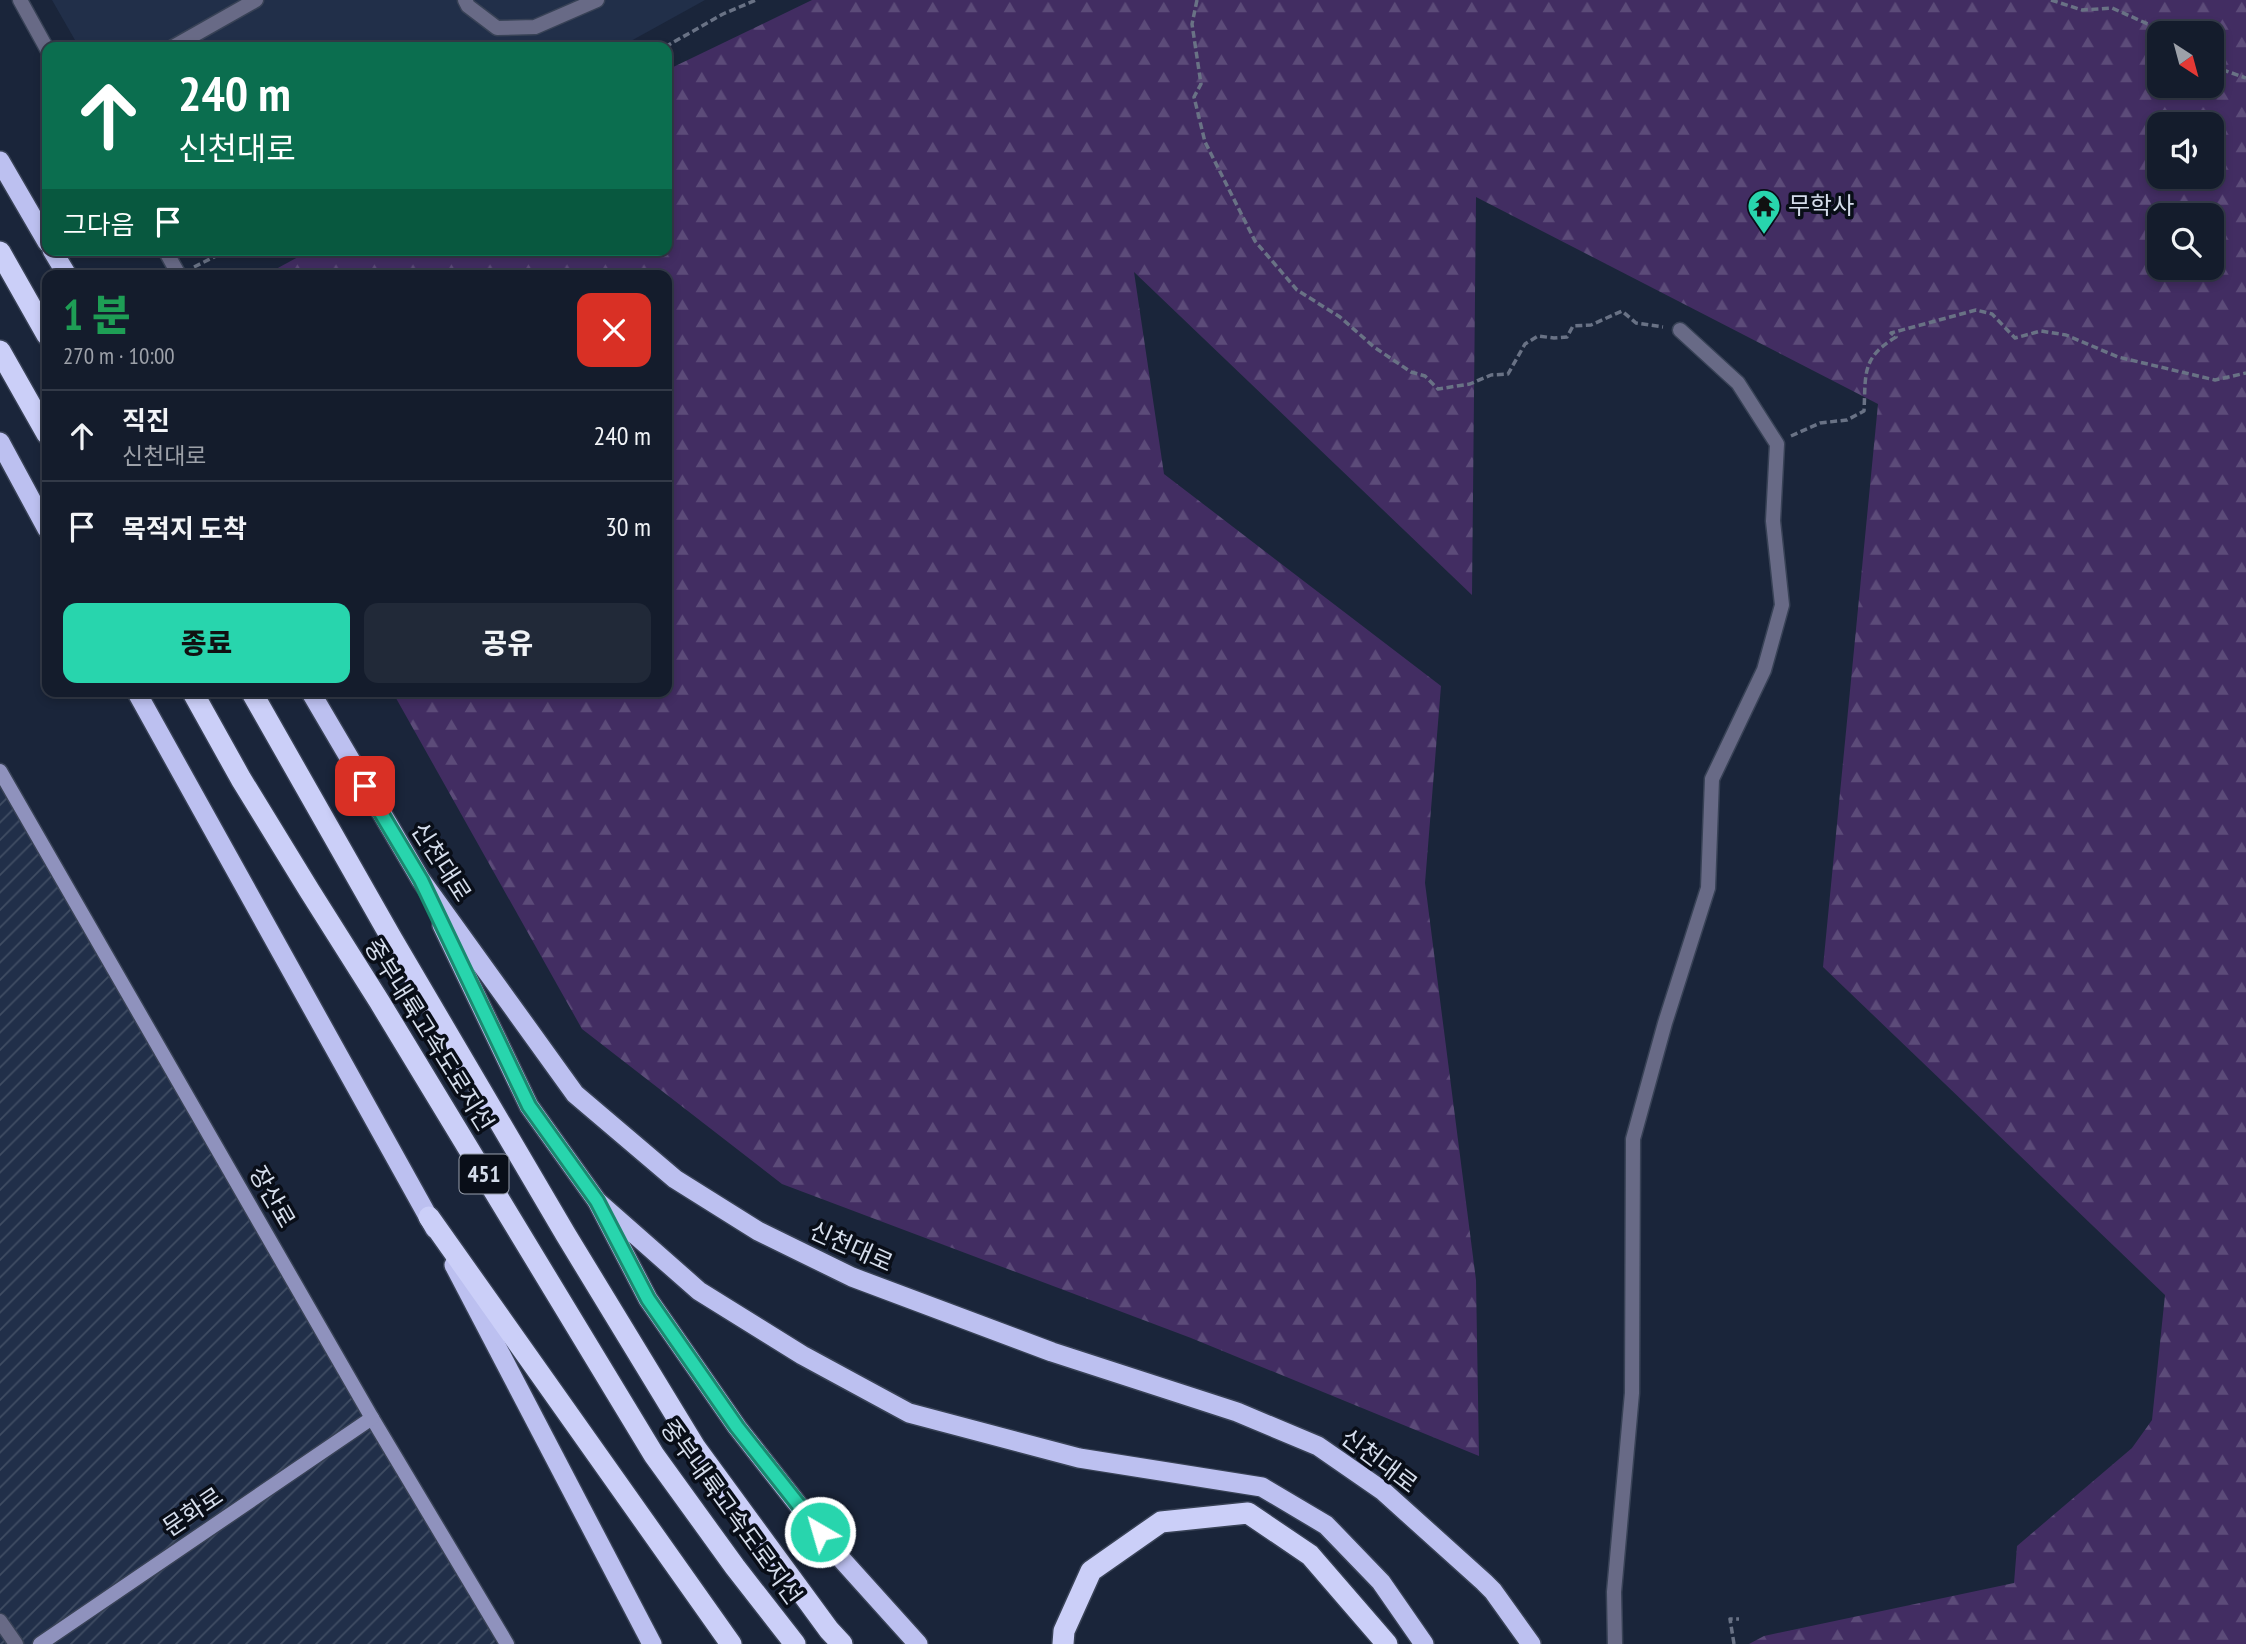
<!DOCTYPE html>
<html lang="ko">
<meta charset="utf-8">
<style>
:root{--surface:#141c2c;--page:#212938;--text:#f1f3f6;--muted:#9da1a9;--line:#333a48;--accent:#28d5ad}
body{margin:0;font-family:"PT Sans Narrow","Noto Sans KR",sans-serif;background:var(--page);color:var(--text);height:100vh;display:flex;flex-direction:column;font-size:26px;white-space:nowrap}
*{box-sizing:border-box;margin:0}
p{font-size:23px;color:var(--muted)}
.icon{flex:none;width:38px;height:38px;fill:none;stroke:currentColor;stroke-width:2;stroke-linecap:round;stroke-linejoin:round}
.map{position:relative;flex:1;overflow:hidden}
.drawer{position:absolute;left:42px;top:270px;width:630px;height:427px;display:flex;flex-direction:column;background:var(--surface);border-radius:14px;box-shadow:0 4px 10px #0003,0 0 0 2px var(--line)}
.drawer>*{flex:none}
.banner{position:absolute;left:42px;top:42px;width:630px;height:214px;border-radius:14px;box-shadow:0 4px 10px #0003,0 0 0 2px var(--line);background:#0b6e4f;color:#fff;overflow:hidden}
.needle{width:46px;rotate:144deg}
.controls{position:absolute;left:2147px;top:21px;display:grid;gap:14px}
.controls a{display:grid;place-items:center;width:77px;height:77px;border-radius:14px;background:var(--surface);box-shadow:0 4px 10px #0003,0 0 0 2px var(--line);font-size:35px}
.pin{position:absolute;display:grid;place-items:center;width:60px;height:60px;color:#fff;margin:-30px;border-radius:14px;box-shadow:0 4px 10px #0006}
.me{position:absolute;width:77px;margin:-38px;rotate:322deg;stroke-linejoin:round;filter:drop-shadow(0 0 5px #0008)}
.turn{display:flex;align-items:center;gap:24px;height:147px;padding:0 21px;font-size:32px}
.turn .icon{width:91px;height:91px;stroke-width:2.5}
.turn b{display:block;font-size:49px;line-height:60px}
.then{display:flex;align-items:center;height:66px;padding:0 21px;background:#0003;gap:14px;font-size:26px}
.round{display:grid;place-items:center;flex:none;width:74px;height:74px;border-radius:14px;background:var(--page)}
.head{display:flex;align-items:center;justify-content:space-between;height:119px;padding:0 21px}
h1{font-size:42px;font-weight:800;line-height:52px;color:#1e9e55}
.button{display:flex;gap:14px;margin-top:auto;padding:14px 21px}
.button a{flex:1;height:80px;border-radius:14px;background:var(--accent);color:#111;font-size:28px;font-weight:800;line-height:80px;text-align:center}
.button a+a{background:var(--page);color:var(--text)}
ul{padding:0;list-style:none}
li{display:flex;align-items:center;gap:21px;height:91px;padding:0 21px;border-top:2px solid var(--line)}
li div{flex:1}
li b{display:block;font-size:26px}
li em{font-style:normal}
.map>svg:first-child{display:block}
.built{fill:#212f49}
.industrial{fill:url(#industrial-furrows)}
.forest{fill:url(#forest-firs);fill-rule:evenodd}
.lines{fill:none;stroke-linecap:round;stroke-linejoin:round}
.minor-casing{stroke:#384256;stroke-width:17}
.secondary-casing{stroke:#384256;stroke-width:17}
.trunk-casing{stroke:#384256;stroke-width:22}
.motorway-casing{stroke:#384256;stroke-width:24}
.path{stroke:#697285;stroke-width:3.5;stroke-dasharray:7 3.5;stroke-linecap:butt}
.minor{stroke:#686a86;stroke-width:14}
.secondary{stroke:#8f92bd;stroke-width:14}
.trunk{stroke:#bcc0f0;stroke-width:19}
.motorway{stroke:#cbcff8;stroke-width:21}
.route-casing{stroke:#1a8a70;stroke-width:18}
.route{stroke:#28d5ad;stroke-width:12}
.labels{text-anchor:middle;stroke-width:7;stroke-linejoin:round;paint-order:stroke}
.shield{fill:#090e18;stroke:#989fac;stroke-width:2}
.shield-label{font-size:23px;font-weight:bold;fill:#d5ddeb}
.poi-label{font-size:24px;fill:#d5ddeb;stroke:#090e18;text-anchor:start}
.street-label{font-size:24px;fill:#d5ddeb;stroke:#090e18}
</style>
<div class="map">
<svg width="2246" height="1644" viewBox="0 0 2246 1644">
<defs>
<pattern id="industrial-furrows" width="10" height="10" patternUnits="userSpaceOnUse" patternTransform="scale(1.75)"><rect width="10" height="10" fill="#212f49"/><path d="M-1 1l2-2M0 10L10 0M9 11l2-2" fill="none" stroke="#404d63"/></pattern>
<pattern id="forest-firs" width="22" height="20" patternUnits="userSpaceOnUse" patternTransform="scale(1.75)"><rect width="22" height="20" fill="#422d62"/><path d="M5 1l3.5 6h-7zM16 11l3.5 6h-7z" fill="#5c4b79"/></pattern>
</defs>
<rect width="100%" height="100%" fill="#1a253a"/>
<!-- built -->
<path class="built" d="M52,0H705L620,47H79Z"/>
<!-- industrial -->
<path class="industrial" d="M0,774L475,1590L496,1644H0Z"/>
<!-- forest -->
<path class="forest" d="M812,0H2246V1644H1749L1764,1636L2014,1583L2017,1546L2132,1448L2152,1420L2165,1295L1823,967L1878,404L1476,197L1472,595L1134,272L1164,474L1441,686L1425,883L1476,1280L1479,1456L1191,1338L782,1184L582,1029L392,691H667V275H265L311,250H667V70ZM2160,33H2212V86H2160ZM2160,124H2212V177H2160ZM2160,215H2212V268H2160Z"/>
<g class="lines">
<defs>
<g id="minor">
<path d="M20,0L47,49"/>
<path d="M465,0L468,6L497,28L535,27L597,0"/>
<path d="M173,47L256,0"/>
<path d="M165,250L179,275"/>
<path d="M0,1621L16,1644"/>
<path d="M1615,1644L1614,1592L1632,1393L1633,1139L1665,1023L1708,888L1712,779L1764,670L1782,605L1773,521L1777,444L1738,383L1680,330"/>
</g>
<g id="secondary">
<path d="M0,771L372,1418L507,1644"/>
<path d="M40,1644L372,1418"/>
</g>
<g id="trunk">
<path d="M0,161L47,242"/>
<path d="M52,250L67,275"/>
<path d="M0,442L47,529"/>
<path d="M136,691L435,1229"/>
<path d="M310,691L421,880L575,1094L675,1179L758,1231L852,1277L1052,1352L1237,1412L1318,1446L1383,1491L1484,1582L1493,1591L1531,1644"/>
<path d="M442,925L529,1106L597,1201L648,1299L737,1427L836,1553L918,1644"/>
<path d="M597,1201L699,1291L802,1355L909,1413L1079,1458L1262,1487L1326,1525L1381,1582L1424,1644"/>
<path d="M454,1265L652,1644"/>
</g>
<g id="motorway">
<path d="M0,252L47,335"/>
<path d="M0,351L47,434"/>
<path d="M192,691L241,779L309,890L379,1001L654,1455L735,1567L795,1644"/>
<path d="M251,691L392,939L566,1235L695,1447L829,1630L842,1644"/>
<path d="M429,1217L731,1644"/>
<path d="M1063,1644L1064,1631L1091,1571L1161,1522L1248,1513L1310,1555L1387,1644"/>
</g>
</defs>
<!-- minor casing -->
<use href="#minor" class="minor-casing"/>
<!-- secondary casing -->
<use href="#secondary" class="secondary-casing"/>
<!-- trunk casing -->
<use href="#trunk" class="trunk-casing"/>
<!-- motorway casing -->
<use href="#motorway" class="motorway-casing"/>
<!-- path -->
<g class="path">
<path d="M1197,0L1192,24L1201,84L1194,97L1205,142L1255,241L1297,290L1340,317L1374,347L1411,372L1425,376L1438,389L1470,384L1491,375L1508,374L1525,344L1538,336L1554,338L1567,337L1573,326L1591,325L1622,311L1636,323L1663,327"/>
<path d="M2051,0L2082,10L2112,8L2168,33"/>
<path d="M665,47L723,14L756,0"/>
<path d="M2212,66L2246,78"/>
<path d="M194,267L228,250"/>
<path d="M1791,436L1820,423L1847,420L1864,411C1866,374 1861,358 1896,337L1891,333L1976,310L1992,314L2015,338L2041,331L2066,335L2118,357L2215,380L2246,373"/>
<path d="M1734,1644L1730,1619H1739"/>
</g>
<!-- minor -->
<use href="#minor" class="minor"/>
<!-- secondary -->
<use href="#secondary" class="secondary"/>
<!-- trunk -->
<use href="#trunk" class="trunk"/>
<!-- motorway -->
<use href="#motorway" class="motorway"/>
</g>
<g class="lines">
<defs>
<path id="route" d="M365,786L421,880L529,1106L597,1201L648,1299L737,1427L820,1532"/>
</defs>
<!-- route casing -->
<use href="#route" class="route-casing"/>
<!-- route -->
<use href="#route" class="route"/>
</g>
<!-- icons -->
<defs>
<symbol id="temple-pin" viewBox="-11 -11 22 30"><path d="M0 17L-7.5 6A9.5 9.5 0 1 1 7.5 6Z" fill="#28d5ad" stroke="#090e18"/><path d="M0-6L5-2H3V0L6.5 2.5H4V6H1.5V3h-3V6H-4V2.5H-6.5L-3 0V-2H-5Z" fill="#111"/></symbol>
</defs>
<g fill-rule="evenodd">
<use href="#temple-pin" x="1745" y="187" width="38" height="52"/>
</g>
<g class="labels">
<!-- shield labels -->
<rect class="shield" x="459.5" y="1154.5" width="49" height="39" rx="5"/>
<g class="shield-label">
<text x="484" y="1182">451</text>
</g>
<!-- poi labels -->
<g class="poi-label">
<text x="1788" y="214">무학사</text>
</g>
<!-- street labels -->
<g class="street-label">
<text transform="translate(441 862) rotate(57)" y="8">신천대로</text>
<text transform="translate(429 1035) rotate(58)" y="8">중부내륙고속도로지선</text>
<text transform="translate(272 1197) rotate(60)" y="8">장산로</text>
<text transform="translate(851 1247) rotate(24)" y="8">신천대로</text>
<text transform="translate(1379 1461) rotate(37)" y="8">신천대로</text>
<text transform="translate(193 1512) rotate(-34)" y="8">문화로</text>
<text transform="translate(731 1512) rotate(54)" y="8">중부내륙고속도로지선</text>
</g>
</g>
</svg>
<div class="controls">
<a><svg class="needle" viewBox="-14 -14 28 28"><path d="M0-13l5 13h-10z" fill="#e53935"/><path d="M0 13l5-13h-10z" fill="#9da1a9"/></svg></a>
<a><svg class="icon" aria-label="sound" viewBox="0 0 24 24"><path d="M4 9h4l5-4v14l-5-4H4zM17 9q2 3 0 6"/></svg></a>
<a><svg class="icon" aria-label="search" viewBox="0 0 24 24"><circle cx="10" cy="10" r="6"/><path d="M15 15l6 6"/></svg></a>
</div>
<div class="pin" style="left:365px;top:786px;background:#d93025"><svg class="icon" aria-label="arrive" viewBox="0 0 24 24"><path d="M6 21V4h12l-3 4 3 4H6"/></svg></div>
<svg class="me" style="left:820px;top:1532px" viewBox="-20 -20 40 40"><circle r="17" fill="#28d5ad" stroke="#fff" stroke-width="3"/><path d="M0-11L8 9 0 5-8 9z" fill="#fff"/></svg>
<div class="banner">
<div class="turn"><svg class="icon" aria-label="ahead" viewBox="0 0 24 24"><path d="M12 20V5M6 11l6-6 6 6"/></svg><div><b>240 m</b>신천대로</div></div>
<div class="then">그다음<svg class="icon" aria-label="arrive" viewBox="0 0 24 24"><path d="M6 21V4h12l-3 4 3 4H6"/></svg></div>
</div>
<section class="drawer">
<div class="head"><div><h1>1 분</h1><p>270 m · 10:00</p></div><a class="round" style="background:#d93025;color:#fff"><svg class="icon" aria-label="close" viewBox="0 0 24 24"><path d="M6 6l12 12M18 6L6 18"/></svg></a></div>
<ul>
<li><svg class="icon" aria-label="ahead" viewBox="0 0 24 24"><path d="M12 20V5M6 11l6-6 6 6"/></svg><div><b>직진</b><p>신천대로</p></div><em>240 m</em></li>
<li><svg class="icon" aria-label="arrive" viewBox="0 0 24 24"><path d="M6 21V4h12l-3 4 3 4H6"/></svg><div><b>목적지 도착</b></div><em>30 m</em></li>
</ul>
<div class="button"><a>종료</a><a>공유</a></div>
</section>
</div>
